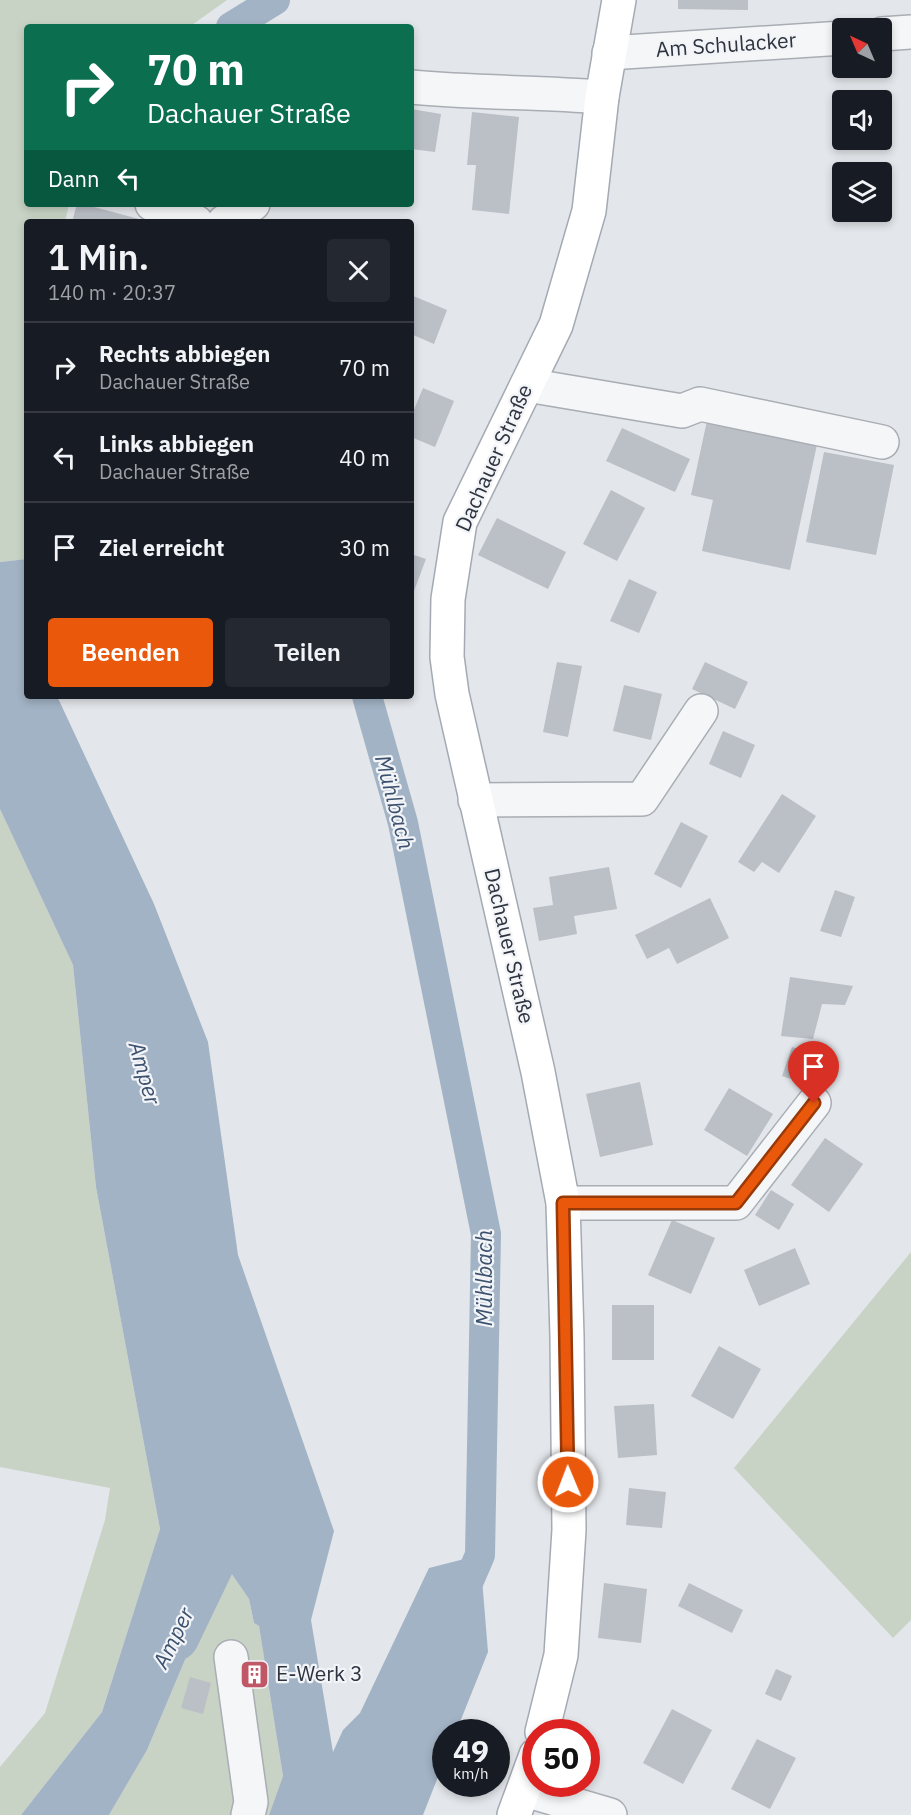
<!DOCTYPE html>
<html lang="de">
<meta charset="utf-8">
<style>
:root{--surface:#171b24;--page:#242831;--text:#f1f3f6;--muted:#9ea1a6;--line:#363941;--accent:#ea580c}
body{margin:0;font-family:"IBM Plex Sans",sans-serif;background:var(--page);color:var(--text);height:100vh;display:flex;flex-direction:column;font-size:22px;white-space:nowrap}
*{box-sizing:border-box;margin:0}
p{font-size:20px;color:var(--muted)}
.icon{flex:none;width:33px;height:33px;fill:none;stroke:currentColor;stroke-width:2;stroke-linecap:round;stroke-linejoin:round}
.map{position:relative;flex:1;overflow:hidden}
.panel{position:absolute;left:24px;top:219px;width:390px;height:480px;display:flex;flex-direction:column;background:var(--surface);border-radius:6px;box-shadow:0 3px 9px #0003}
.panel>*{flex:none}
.guide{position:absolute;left:24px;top:24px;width:390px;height:183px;border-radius:6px;box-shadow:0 3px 9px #0003;background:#0b6e4f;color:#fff;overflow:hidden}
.needle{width:39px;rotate:316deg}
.buttons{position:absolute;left:832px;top:18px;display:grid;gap:12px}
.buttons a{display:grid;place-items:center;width:60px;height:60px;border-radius:6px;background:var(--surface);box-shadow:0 3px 9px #0003;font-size:30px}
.speed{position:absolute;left:432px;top:1719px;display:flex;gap:12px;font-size:30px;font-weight:700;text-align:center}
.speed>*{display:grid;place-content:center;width:78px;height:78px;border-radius:50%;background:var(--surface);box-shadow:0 3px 9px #0003;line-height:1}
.speed small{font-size:15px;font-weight:400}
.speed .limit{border:9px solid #d22;background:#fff;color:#111}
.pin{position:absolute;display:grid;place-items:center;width:51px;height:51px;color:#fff;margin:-62px -26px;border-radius:50% 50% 50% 0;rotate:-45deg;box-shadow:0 0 6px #0007}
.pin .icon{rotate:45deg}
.me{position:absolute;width:66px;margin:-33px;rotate:359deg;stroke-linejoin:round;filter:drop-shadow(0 0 4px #0008)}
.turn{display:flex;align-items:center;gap:21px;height:126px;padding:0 24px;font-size:27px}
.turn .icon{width:78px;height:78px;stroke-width:2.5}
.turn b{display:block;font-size:42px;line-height:51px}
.then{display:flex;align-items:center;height:57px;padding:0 24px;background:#0003;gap:12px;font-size:22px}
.round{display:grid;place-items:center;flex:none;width:63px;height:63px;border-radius:6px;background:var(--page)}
.head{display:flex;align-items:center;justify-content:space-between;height:102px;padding:0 24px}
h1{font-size:36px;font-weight:600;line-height:45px}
.primary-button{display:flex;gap:12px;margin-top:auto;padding:12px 24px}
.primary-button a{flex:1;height:69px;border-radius:6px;background:var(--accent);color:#fff;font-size:24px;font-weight:600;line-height:69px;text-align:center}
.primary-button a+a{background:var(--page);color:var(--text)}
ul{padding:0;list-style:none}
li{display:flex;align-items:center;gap:18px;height:90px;padding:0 24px;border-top:2px solid var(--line)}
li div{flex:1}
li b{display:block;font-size:22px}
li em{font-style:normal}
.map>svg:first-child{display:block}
.green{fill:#c8d3c5}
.water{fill:#a2b3c5}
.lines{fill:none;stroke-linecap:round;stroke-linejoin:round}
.canal{stroke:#a2b3c5;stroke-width:30}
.river{stroke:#a2b3c5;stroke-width:51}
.building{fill:#bbbfc6}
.minor-casing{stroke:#a9adb4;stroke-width:36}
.major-casing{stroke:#a4aab4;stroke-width:36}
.minor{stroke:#f5f6f8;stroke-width:33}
.major{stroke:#fff;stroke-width:33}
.route-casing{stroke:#983908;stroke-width:15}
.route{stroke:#ea580c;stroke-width:10}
.labels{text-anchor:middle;stroke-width:4.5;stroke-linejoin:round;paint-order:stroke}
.street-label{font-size:21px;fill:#2d3440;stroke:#f3f4f7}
.poi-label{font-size:21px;fill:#2d3440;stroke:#f3f4f7;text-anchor:start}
.water-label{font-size:22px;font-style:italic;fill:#3b526f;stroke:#f3f4f7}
</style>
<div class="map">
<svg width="911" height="1815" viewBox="0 0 911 1815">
<rect width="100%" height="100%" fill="#e3e6ea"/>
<!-- green -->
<g class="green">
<path d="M0,0H227L189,27H27V204H69L65,222H27V559L0,562Z"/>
<path d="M0,809L73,965L96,1187L160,1529L102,1712L21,1815H0V1767L45,1713L105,1520L110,1488L0,1467Z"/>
<path d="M911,1252V1620L893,1638L734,1468Z"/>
<path d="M201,1530L249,1599L254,1623L259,1626L283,1776L269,1815H109L147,1750L206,1610Z"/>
</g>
<!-- water -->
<path class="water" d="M27,559V696H57L154,904L208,1042L238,1255L334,1531L311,1620L333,1752L343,1730L360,1713L429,1568L480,1555L488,1652L456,1732H446L445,1759L423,1815H269L283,1776L259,1626L254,1623L249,1599L202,1531L206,1610L147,1750L109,1815H21L102,1712L160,1529L96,1187L73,965L0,809V562Z"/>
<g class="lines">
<!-- canal -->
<g class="canal">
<path d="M231,27L275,0"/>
<path d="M367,696L403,823L486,1234L480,1555L464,1592"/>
</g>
<!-- river -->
<path class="river" d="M174,1636L245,1488"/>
</g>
<!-- building -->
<g class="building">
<path d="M678,0H748V10L678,9Z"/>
<path d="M411,109L441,114L435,152L411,149Z"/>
<path d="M472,112L519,117L509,214L472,210L476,165H467Z"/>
<path d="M77,204H83L150,222H72Z"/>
<path d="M411,295L447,310L434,344L411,334Z"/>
<path d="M423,388L454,401L435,447L411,437V417Z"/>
<path d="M708,416L818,440L790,570L702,551L713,500L691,495Z"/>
<path d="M622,428L690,459L675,492L606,461Z"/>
<path d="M824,452L894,465L876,555L806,542Z"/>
<path d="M611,490L645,508L617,561L583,544Z"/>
<path d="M497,518L566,552L548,589L478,555Z"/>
<path d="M411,554L426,559L411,599Z"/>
<path d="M629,579L657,592L639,633L610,621Z"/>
<path d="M557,662L582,666L568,737L543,732Z"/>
<path d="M705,662L748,682L735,709L692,689Z"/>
<path d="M624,685L662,694L651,740L613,731Z"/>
<path d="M723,731L755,745L741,778L709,764Z"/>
<path d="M782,794L816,816L779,873L762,862L754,872L738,862Z"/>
<path d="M681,822L708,836L681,888L654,874Z"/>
<path d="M609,867L617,909L574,916L577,934L539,941L533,908L553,905L549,877Z"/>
<path d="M835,890L855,897L841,937L820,931Z"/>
<path d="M710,898L729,938L677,964L669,948L647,959L635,935Z"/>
<path d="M790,977L853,986L845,1005L822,1004L813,1039L781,1036Z"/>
<path d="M792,1047L812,1053L802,1083L782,1076Z"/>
<path d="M640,1082L653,1145L600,1157L586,1094Z"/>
<path d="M729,1088L773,1114L747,1156L704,1130Z"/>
<path d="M825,1138L863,1164L829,1212L791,1185Z"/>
<path d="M771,1190L794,1204L779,1230L755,1215Z"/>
<path d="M672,1220L715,1238L691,1294L648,1275Z"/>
<path d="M795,1248L810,1284L759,1306L744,1270Z"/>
<rect x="612" y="1305" width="42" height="55"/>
<path d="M719,1346L761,1369L733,1419L691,1396Z"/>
<path d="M654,1404L657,1455L618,1458L614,1406Z"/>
<path d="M629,1488L666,1492L662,1528L626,1525Z"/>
<path d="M604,1583L647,1589L641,1643L598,1638Z"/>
<path d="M689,1583L743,1610L732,1633L678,1606Z"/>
<path d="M261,1663L264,1682L249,1685L246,1665Z"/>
<path d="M776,1669L792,1676L781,1701L765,1694Z"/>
<path d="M190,1677L211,1683L203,1714L181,1708Z"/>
<path d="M672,1709L712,1730L683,1784L643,1763Z"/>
<path d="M757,1739L796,1758L770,1809L731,1789Z"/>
</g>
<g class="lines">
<defs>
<g id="minor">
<path d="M882,34L911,32"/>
<path d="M609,53L843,38"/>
<path d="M411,87C475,93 538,92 602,97"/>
<path d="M152,204L196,222"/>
<path d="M224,222L253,204"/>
<path d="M527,385L682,411L700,404L882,442"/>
<path d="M475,800L642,799L701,711"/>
<path d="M563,1203H736L814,1103"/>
<path d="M231,1657L251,1802L248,1815"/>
<path d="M525,1790L610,1815"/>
</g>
<g id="major">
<path d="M542,1732L561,1655L569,1530L567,1336L563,1203L538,1072L452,694L447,657L448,599L460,522L556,325L589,211L602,97L619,0"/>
<path d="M514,1815L536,1755"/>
</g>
</defs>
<!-- minor casing -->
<use href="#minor" class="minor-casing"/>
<!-- major casing -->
<use href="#major" class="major-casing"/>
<!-- minor -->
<use href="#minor" class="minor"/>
<!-- major -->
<use href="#major" class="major"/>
</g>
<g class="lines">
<defs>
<path id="route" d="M568,1482L563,1203H736L814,1103"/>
</defs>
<!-- route casing -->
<use href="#route" class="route-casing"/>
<!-- route -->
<use href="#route" class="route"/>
</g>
<!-- icons -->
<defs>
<symbol id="building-square" viewBox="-11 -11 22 22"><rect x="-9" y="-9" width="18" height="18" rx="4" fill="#c05766" stroke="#f3f4f7"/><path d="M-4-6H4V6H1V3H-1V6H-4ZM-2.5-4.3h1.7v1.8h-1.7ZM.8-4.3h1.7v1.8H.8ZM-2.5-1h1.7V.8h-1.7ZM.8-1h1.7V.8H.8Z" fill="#fff"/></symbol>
</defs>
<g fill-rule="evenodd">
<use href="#building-square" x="238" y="1658" width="33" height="33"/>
</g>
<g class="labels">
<!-- street labels -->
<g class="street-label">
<text transform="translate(726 45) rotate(-4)" y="7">Am Schulacker</text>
<text transform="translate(494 458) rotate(-66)" y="7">Dachauer Straße</text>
<text transform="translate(509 946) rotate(77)" y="7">Dachauer Straße</text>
</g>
<!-- poi labels -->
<g class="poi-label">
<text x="276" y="1681">E-Werk 3</text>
</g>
<!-- water labels -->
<g class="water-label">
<text transform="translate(395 802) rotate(75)" y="8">Mühlbach</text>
<text transform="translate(145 1073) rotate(74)" y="8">Amper</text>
<text transform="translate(484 1278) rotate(-90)" y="8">Mühlbach</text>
<text transform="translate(173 1638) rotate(-64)" y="8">Amper</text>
</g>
</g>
</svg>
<div class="buttons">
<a><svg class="needle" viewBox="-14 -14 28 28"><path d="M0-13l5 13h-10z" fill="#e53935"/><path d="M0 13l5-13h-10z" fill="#9ea1a6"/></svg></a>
<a><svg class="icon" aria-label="sound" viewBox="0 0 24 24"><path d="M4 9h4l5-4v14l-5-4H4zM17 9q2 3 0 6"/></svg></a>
<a><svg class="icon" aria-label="layers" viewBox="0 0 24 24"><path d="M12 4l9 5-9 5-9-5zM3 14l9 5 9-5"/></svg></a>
</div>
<div class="speed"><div>49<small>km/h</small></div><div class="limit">50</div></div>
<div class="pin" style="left:814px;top:1103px;background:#d93025"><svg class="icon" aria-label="arrive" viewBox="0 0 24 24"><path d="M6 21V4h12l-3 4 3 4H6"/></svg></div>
<svg class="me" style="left:568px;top:1482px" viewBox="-20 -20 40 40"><circle r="17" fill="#ea580c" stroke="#fff" stroke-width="3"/><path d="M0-11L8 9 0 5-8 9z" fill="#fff"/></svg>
<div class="guide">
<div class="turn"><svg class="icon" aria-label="right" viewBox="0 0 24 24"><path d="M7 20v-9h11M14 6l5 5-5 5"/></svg><div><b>70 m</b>Dachauer Straße</div></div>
<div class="then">Dann<svg class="icon" aria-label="left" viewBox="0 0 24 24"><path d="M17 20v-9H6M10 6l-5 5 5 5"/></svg></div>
</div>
<section class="panel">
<div class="head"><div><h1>1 Min.</h1><p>140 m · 20:37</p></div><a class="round"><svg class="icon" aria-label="close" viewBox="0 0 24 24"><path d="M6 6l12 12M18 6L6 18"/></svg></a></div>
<ul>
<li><svg class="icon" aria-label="right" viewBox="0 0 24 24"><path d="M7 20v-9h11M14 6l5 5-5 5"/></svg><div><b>Rechts abbiegen</b><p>Dachauer Straße</p></div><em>70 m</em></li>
<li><svg class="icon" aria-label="left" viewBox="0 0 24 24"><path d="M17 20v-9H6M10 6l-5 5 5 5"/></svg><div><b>Links abbiegen</b><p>Dachauer Straße</p></div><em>40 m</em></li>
<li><svg class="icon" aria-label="arrive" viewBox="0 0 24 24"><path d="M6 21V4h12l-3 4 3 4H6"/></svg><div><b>Ziel erreicht</b></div><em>30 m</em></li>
</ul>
<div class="primary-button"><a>Beenden</a><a>Teilen</a></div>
</section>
</div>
